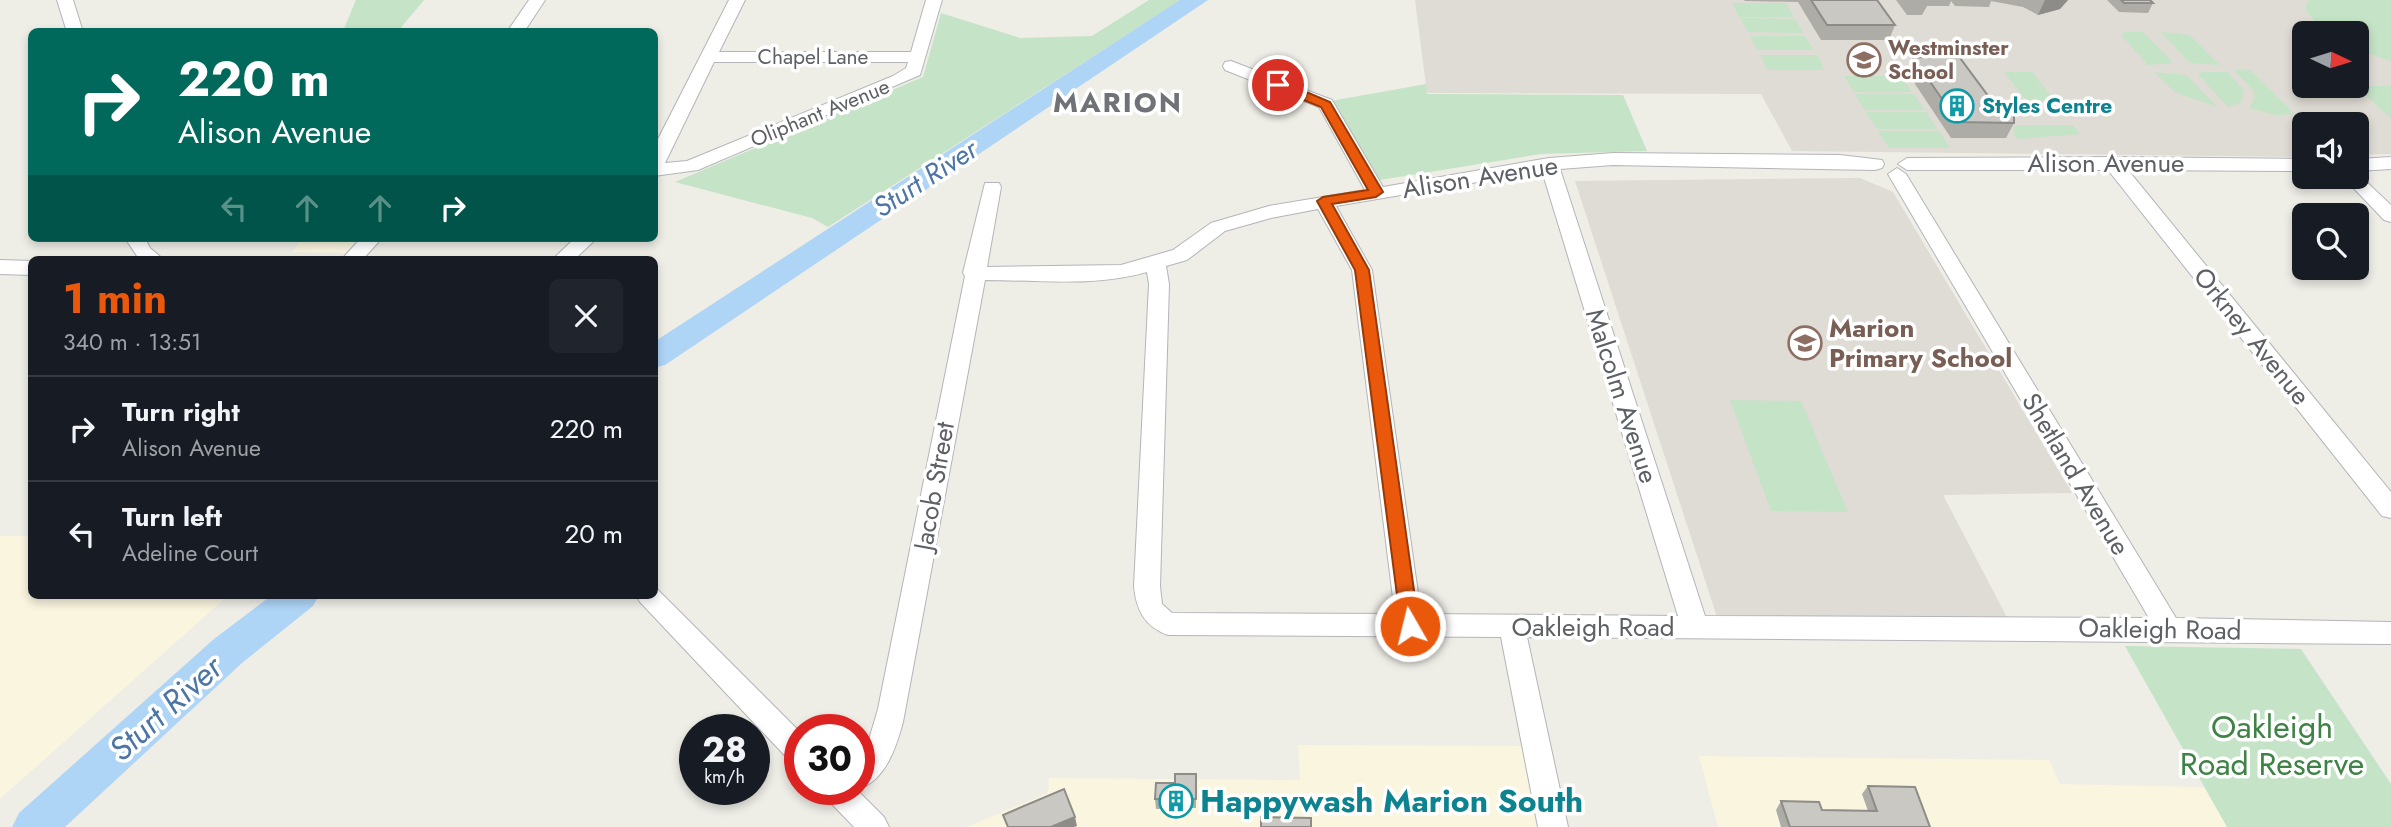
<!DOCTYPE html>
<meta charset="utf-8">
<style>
:root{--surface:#171b24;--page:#20242c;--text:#f1f3f6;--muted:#9ea1a6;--line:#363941;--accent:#ea580c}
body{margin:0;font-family:Jost,sans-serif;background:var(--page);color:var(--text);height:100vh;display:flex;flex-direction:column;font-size:26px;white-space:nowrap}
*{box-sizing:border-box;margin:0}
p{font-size:23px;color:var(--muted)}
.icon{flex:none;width:38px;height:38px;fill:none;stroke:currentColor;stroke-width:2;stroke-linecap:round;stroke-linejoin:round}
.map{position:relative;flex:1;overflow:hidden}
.side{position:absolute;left:28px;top:256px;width:630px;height:343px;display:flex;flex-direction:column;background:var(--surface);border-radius:10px;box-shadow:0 4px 10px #0003}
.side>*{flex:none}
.hud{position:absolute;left:28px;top:28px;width:630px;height:214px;border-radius:10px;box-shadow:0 4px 10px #0003;background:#00695c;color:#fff;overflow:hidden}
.needle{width:46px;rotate:94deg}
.buttons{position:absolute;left:2292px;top:21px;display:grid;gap:14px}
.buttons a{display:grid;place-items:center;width:77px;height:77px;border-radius:10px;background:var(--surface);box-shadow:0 4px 10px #0003;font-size:35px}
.speed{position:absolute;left:679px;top:714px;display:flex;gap:14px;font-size:35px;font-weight:700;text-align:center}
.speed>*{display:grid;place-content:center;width:91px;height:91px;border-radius:50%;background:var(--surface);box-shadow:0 4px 10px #0003;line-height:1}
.speed small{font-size:18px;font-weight:400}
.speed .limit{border:10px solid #d22;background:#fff;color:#111}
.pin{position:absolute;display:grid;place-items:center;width:60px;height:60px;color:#fff;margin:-30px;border:4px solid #fff;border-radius:50%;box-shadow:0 2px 7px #0007}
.me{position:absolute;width:77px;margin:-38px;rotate:352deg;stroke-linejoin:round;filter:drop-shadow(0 0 5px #0008)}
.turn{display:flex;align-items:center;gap:24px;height:147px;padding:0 35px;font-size:32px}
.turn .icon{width:91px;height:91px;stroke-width:2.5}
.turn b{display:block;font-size:49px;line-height:60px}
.lanes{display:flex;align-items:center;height:66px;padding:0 35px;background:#0003;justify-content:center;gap:35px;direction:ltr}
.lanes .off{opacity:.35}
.round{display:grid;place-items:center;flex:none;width:74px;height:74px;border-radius:10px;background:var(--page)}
.head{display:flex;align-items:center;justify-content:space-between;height:119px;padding:0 35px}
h1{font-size:42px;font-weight:700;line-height:52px;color:var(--accent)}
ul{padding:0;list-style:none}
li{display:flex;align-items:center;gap:21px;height:105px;padding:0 35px;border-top:2px solid var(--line)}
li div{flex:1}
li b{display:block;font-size:26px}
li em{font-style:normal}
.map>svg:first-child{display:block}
.commercial{fill:#faf5df}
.education{fill:#dedcd4;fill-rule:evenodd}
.green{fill:#c5e3c6}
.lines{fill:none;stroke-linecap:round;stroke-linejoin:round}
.river{fill:#aed4f6;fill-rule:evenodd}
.minor-casing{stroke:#b3b5b9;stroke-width:2}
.minor{fill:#fff;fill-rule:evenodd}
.wall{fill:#aeaca7}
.shaded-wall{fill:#8d8c88}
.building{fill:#cac8c2;stroke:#8d8c88;stroke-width:2}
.route{fill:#ea580c;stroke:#983908;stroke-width:2}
.labels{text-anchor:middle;stroke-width:7;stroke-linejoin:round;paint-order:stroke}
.far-education-label{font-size:21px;font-weight:bold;fill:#785e54;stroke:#fff;text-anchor:start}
.far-street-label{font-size:21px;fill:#5d6065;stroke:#fff}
.far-culture-label{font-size:21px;font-weight:bold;fill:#0d838f;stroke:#fff;text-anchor:start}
.street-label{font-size:26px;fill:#5d6065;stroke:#fff}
.education-label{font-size:26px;font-weight:bold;fill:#785e54;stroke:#fff;text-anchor:start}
.far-district-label{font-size:28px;font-weight:bold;letter-spacing:2px;fill:#6f7276;stroke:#fff}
.water-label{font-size:28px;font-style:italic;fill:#4c75a6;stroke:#fff}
.near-park-label{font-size:32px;fill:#3f8245;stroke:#fff}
.near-culture-label{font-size:32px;font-weight:bold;fill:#0d838f;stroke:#fff;text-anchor:start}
.near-water-label{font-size:33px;font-style:italic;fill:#4c75a6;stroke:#fff}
</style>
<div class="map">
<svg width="2391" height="827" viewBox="0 0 2391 827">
<rect width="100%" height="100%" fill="#eeede6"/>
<!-- commercial -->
<g class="commercial">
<path d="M303,238H359L349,253L292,252Z"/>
<path d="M0,536H31L32,595H229L0,799Z"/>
<path d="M1298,745L1522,746L1537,827H966L1048,793L1049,778L1300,780Z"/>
<path d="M1699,756L2049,760L2060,784L2204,787L2227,827H1718Z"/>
</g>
<!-- education -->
<g class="education">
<path d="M1415,0H2391V154L2357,155V124H2305V157L1792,151L1761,94L1427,93ZM2305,33H2357V86H2305Z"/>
<path d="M1860,178L1893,192L2072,493L1943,495L2012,627L1719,623L1575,181Z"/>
</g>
<!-- green -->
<g class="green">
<path d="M356,0H424L398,31H343Z"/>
<path d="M1149,0H1181L828,227L812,218L675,182L923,77L941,13L1020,38L1092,36Z"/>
<path d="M2309,0H2391V61L2357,50V33C2327,33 2323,34 2305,8Z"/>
<path d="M1732,3H1786L1794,17H1739Z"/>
<path d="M1740,18L1795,19L1803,33L1748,32Z"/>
<path d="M2124,32H2143L2173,63L2148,65L2122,36Z"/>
<path d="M2161,32L2190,35L2220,65L2190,63Z"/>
<path d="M1750,36H1805L1814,50H1758Z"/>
<path d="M1760,55H1817L1825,70H1768Z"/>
<path d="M2234,70H2250L2295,114L2276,115L2250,108L2255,97L2253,90Z"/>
<path d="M2004,72H2032L2055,101L2026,100Z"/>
<path d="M2154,72L2187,75L2217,107L2175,92Z"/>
<path d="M2202,72H2227L2243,89L2242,102L2228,107L2198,74Z"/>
<path d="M1844,76H1902L1912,92H1854Z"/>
<path d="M1426,84L1427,94L1623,95L1647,151L1541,154L1380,180L1331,101Z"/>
<path d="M2355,86H2391V118Z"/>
<path d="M1855,94H1914L1925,110H1865Z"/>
<path d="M1866,112H1926L1937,129H1877Z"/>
<path d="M2019,125H2073L2080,134L2018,139L2014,135V126Z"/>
<path d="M1878,131H1939L1950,148H1889Z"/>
<path d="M1730,400L1801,401L1848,512L1771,511Z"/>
<path d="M2125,646L2301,649L2391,784V827H2227Z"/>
</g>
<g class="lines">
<!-- river -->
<g class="river">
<path d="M1180,0H1208L665,365L654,368V342Z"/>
<path d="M272,595H319L313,606L242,663L65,827H12L19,813L214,639Z"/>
</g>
<defs>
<g id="minor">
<path d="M57,0H73L83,32H67Z"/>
<path d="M529,0H545L524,32H507Z"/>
<path d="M729,0H745L719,52H911L926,0H942L920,75L698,170L654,176V147ZM714,62H908L906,68L893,76L687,161L665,163Z"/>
<path d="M1231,61L1332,100L1383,187L1549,158L1613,153L1840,155L1882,160L1884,164L1882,168L1875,170L1613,165L1560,169L1705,616L2149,618L1888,174L1897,168L1906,174L2176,618L2391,622V644L1527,637L1568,827H1538L1501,637L1168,635C1145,627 1136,610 1134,586L1149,284L1147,272C1095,287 1038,280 985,280L903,722C896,748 886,779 859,789V757L868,743L878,709L965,276L963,273L985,183H999L1001,187L987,267L1121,265L1173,250L1211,223L1269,206L1365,190L1319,107L1225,70L1223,66L1225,62ZM1542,171L1678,616L1421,614L1372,270L1336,206ZM1318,209L1352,270L1395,614L1172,613L1162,604L1160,586L1169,284L1166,266L1187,260L1225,231L1271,218Z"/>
<path d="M2112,157L2305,159V171L2128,170L2391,492V518L2382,516L2108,170H1907L1898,164L1907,158Z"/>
<path d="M2391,157V169L2357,171V159Z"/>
<path d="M2357,173L2391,205V222L2384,220L2343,177H2357Z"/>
<path d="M125,238H145L150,248L163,259H139Z"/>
<path d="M361,238H382L363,259H342Z"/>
<path d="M575,238H597L575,259H553Z"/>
<path d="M0,260L32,261V275L0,274Z"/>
<path d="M654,586L800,732V765L790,761L640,602L636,595H654Z"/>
<path d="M822,789H856L884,817L889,827H854L826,798Z"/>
</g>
</defs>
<!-- minor casing -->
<use href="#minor" class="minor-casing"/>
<!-- minor -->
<use href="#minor" class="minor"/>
</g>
<!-- wall -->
<g class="wall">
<path d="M1744,0H1877L1895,25L1889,40H1821L1798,2L1745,1Z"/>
<path d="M1896,0H2068L2060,9L2038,15L2023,7L1991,1L1989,7L1955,6L1951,1L1949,6H1927L1922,15H1907Z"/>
<path d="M2107,0H2150L2153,3L2148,13L2119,12Z"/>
<path d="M1913,57L1992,101L2014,123L2006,138H1951L1907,72Z"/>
<path d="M1196,774V808L1156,809L1155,799L1175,783Z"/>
<path d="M1868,786L1930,827H1781L1776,810L1781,801L1822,810L1868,811L1862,794Z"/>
</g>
<!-- shaded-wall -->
<g class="shaded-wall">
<path d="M2045,0H2068L2060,9L2038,15Z"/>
<path d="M1075,817L1077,826L1074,827H1051Z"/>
</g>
<!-- building -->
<g class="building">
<path d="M1811,0H1877L1895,25H1827Z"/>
<path d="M2121,0H2150L2153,3H2124Z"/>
<path d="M1913,57L1960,58L1992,101L2014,106V123L1958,122Z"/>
<path d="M1175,774H1196V799H1155L1156,783H1175Z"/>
<path d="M1868,786L1915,787L1930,827H1790L1781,801L1819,802L1822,810L1877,811Z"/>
<path d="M1064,789L1075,817L1051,827H1008L1003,815Z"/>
<path d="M1261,817L1311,818V827H1261Z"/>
</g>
<!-- route -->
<path class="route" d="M1274,82H1283L1330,102L1383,192L1376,197L1332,204L1369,270L1419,626L1410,634L1401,626L1355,270L1317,201L1323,197L1368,190L1321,107L1274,88Z"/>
<!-- icons -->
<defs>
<symbol id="school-ring" viewBox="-11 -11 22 22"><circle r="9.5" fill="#fff" stroke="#8d6e63" stroke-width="1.5"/><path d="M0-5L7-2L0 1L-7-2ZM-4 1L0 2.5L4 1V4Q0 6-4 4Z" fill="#8d6e63"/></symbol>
<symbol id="building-ring" viewBox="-11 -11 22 22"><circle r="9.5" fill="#fff" stroke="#0f9aa8" stroke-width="1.5"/><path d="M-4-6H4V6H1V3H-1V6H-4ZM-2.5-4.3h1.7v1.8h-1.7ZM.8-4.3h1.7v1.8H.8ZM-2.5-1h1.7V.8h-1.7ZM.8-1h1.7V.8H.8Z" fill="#0f9aa8"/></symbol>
</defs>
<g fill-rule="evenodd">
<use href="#school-ring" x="1845" y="41" width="38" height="38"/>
<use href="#building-ring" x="1938" y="87" width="38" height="38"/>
<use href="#school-ring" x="1786" y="324" width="38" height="38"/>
<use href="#building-ring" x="1157" y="782" width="38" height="38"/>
</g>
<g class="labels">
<!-- far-education labels -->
<g class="far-education-label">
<text x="1888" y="55">Westminster<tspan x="1888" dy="24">School</tspan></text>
</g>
<!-- far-street labels -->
<g class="far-street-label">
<text x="813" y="64">Chapel Lane</text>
<text transform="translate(820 113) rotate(-22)" y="7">Oliphant Avenue</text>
</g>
<!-- far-culture labels -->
<g class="far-culture-label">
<text x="1982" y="113">Styles Centre</text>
</g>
<!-- street labels -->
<g class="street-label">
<text x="2106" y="172">Alison Avenue</text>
<text transform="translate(1480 177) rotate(-9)" y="9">Alison Avenue</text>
<text transform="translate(2252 336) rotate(51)" y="9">Orkney Avenue</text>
<text transform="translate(1622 396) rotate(72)" y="9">Malcolm Avenue</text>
<text transform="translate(2076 474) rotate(59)" y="9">Shetland Avenue</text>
<text transform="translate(934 486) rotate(-80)" y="9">Jacob Street</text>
<text x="1593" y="636">Oakleigh Road</text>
<text transform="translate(2160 629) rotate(1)" y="9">Oakleigh Road</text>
</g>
<!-- education labels -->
<g class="education-label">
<text x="1829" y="337">Marion<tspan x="1829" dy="30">Primary School</tspan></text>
</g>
<!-- far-district labels -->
<g class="far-district-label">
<text x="1118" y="112">MARION</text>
</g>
<!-- water labels -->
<g class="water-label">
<text transform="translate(925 178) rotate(-33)" y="10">Sturt River</text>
</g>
<!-- near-park labels -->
<g class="near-park-label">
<text x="2272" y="738">Oakleigh<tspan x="2272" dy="37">Road Reserve</tspan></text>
</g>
<!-- near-culture labels -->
<g class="near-culture-label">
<text x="1200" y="812">Happywash Marion South</text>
</g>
<!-- near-water labels -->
<g class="near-water-label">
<text transform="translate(165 708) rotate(-42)" y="12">Sturt River</text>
</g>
</g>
</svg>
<div class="buttons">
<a><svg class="needle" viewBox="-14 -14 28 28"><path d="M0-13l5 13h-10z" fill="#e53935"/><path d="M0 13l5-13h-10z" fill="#9ea1a6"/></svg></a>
<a><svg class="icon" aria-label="sound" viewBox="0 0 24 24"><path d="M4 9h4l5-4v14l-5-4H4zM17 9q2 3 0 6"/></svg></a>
<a><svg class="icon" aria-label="search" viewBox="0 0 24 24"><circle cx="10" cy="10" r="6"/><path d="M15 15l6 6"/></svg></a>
</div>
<div class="speed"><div>28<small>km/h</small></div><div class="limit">30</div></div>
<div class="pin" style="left:1278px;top:85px;background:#d93025"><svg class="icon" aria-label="arrive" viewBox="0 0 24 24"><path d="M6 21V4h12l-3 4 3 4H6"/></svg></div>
<svg class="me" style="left:1410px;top:626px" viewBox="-20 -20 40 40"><circle r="17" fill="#ea580c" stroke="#fff" stroke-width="3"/><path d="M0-11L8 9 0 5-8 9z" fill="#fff"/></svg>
<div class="hud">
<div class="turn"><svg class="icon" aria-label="right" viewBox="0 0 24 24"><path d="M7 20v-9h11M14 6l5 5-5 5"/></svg><div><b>220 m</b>Alison Avenue</div></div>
<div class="lanes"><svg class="icon off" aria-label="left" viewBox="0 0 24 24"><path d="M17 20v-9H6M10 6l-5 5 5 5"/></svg><svg class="icon off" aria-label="ahead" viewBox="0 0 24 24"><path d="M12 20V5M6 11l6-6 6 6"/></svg><svg class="icon off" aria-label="ahead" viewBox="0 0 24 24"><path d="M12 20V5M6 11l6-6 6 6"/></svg><svg class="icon" aria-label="right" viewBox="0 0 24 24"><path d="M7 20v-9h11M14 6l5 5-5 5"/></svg></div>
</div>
<section class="side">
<div class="head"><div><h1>1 min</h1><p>340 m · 13:51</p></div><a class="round"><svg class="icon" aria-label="close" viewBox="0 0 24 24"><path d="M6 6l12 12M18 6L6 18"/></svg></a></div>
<ul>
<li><svg class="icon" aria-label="right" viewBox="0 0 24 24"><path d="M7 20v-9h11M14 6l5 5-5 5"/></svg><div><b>Turn right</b><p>Alison Avenue</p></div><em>220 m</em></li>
<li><svg class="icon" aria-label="left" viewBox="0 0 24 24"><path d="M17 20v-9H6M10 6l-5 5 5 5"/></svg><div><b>Turn left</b><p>Adeline Court</p></div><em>20 m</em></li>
</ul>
</section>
</div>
